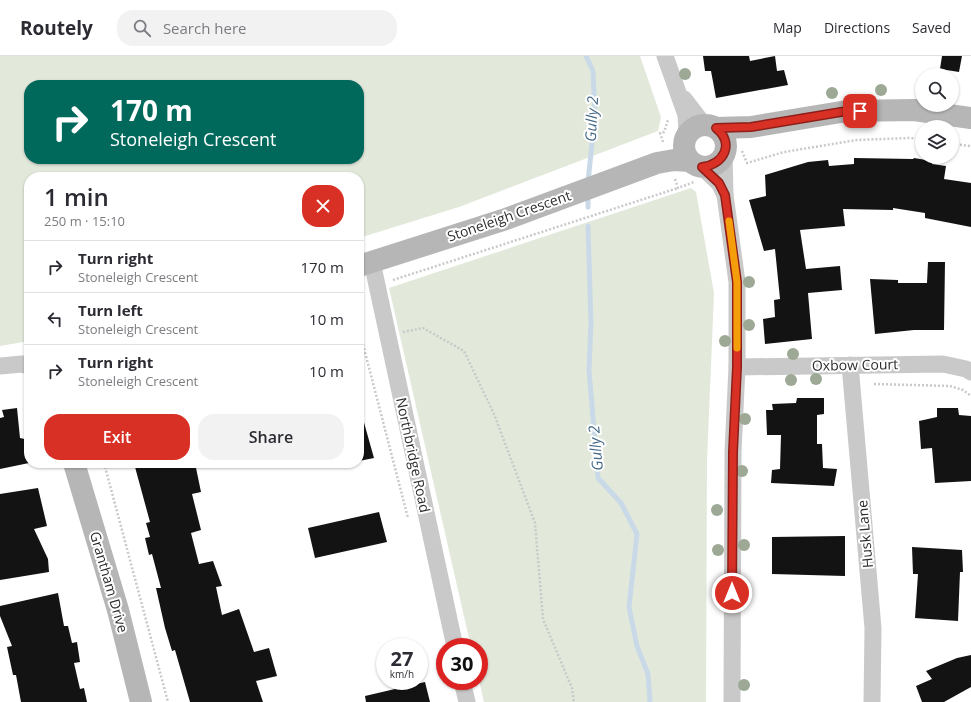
<!DOCTYPE html>
<meta charset="utf-8">
<style>
:root{--surface:#fff;--page:#f2f2f3;--text:#2b2b33;--muted:#7c7c81;--line:#e1e1e2;--accent:#d93025}
body{margin:0;font-family:"Open Sans",sans-serif;background:var(--page);color:var(--text);height:100vh;display:flex;flex-direction:column;font-size:15px;white-space:nowrap}
*{box-sizing:border-box;margin:0}
p{font-size:13px;color:var(--muted)}
.icon{flex:none;width:22px;height:22px;fill:none;stroke:currentColor;stroke-width:2;stroke-linecap:round;stroke-linejoin:round}
.map{position:relative;flex:1;overflow:hidden}
.side{position:absolute;left:24px;top:116px;width:340px;height:296px;display:flex;flex-direction:column;background:var(--surface);border-radius:16px;box-shadow:0 1px 3px #0004}
.side>*{flex:none}
.banner{position:absolute;left:24px;top:24px;width:340px;height:84px;border-radius:16px;box-shadow:0 1px 3px #0004;background:#00695c;color:#fff;overflow:hidden}
.buttons{position:absolute;left:915px;top:12px;display:grid;gap:8px}
.buttons a{display:grid;place-items:center;width:44px;height:44px;border-radius:50%;background:var(--surface);box-shadow:0 1px 3px #0004;font-size:20px}
.speed{position:absolute;left:376px;top:582px;display:flex;gap:8px;font-size:20px;font-weight:700;text-align:center}
.speed>*{display:grid;place-content:center;width:52px;height:52px;border-radius:50%;background:var(--surface);box-shadow:0 1px 3px #0004;line-height:1}
.speed small{font-size:10px;font-weight:400}
.speed .limit{border:6px solid #d22;background:#fff;color:#111}
.pin{position:absolute;display:grid;place-items:center;width:34px;height:34px;color:#fff;margin:-17px;border-radius:8px;box-shadow:0 2px 6px #0006}
.me{position:absolute;width:44px;margin:-22px;rotate:0deg;stroke-linejoin:round;filter:drop-shadow(0 0 3px #0008)}
.turn{display:flex;align-items:center;gap:14px;height:84px;padding:0 20px;font-size:18px}
.turn .icon{width:52px;height:52px;stroke-width:2.5}
.turn b{display:block;font-size:28px;line-height:34px}
.round{display:grid;place-items:center;flex:none;width:42px;height:42px;border-radius:16px;background:var(--page)}
.headline{display:flex;align-items:center;justify-content:space-between;height:68px;padding:0 20px}
h1{font-size:24px;font-weight:600;line-height:30px}
.action{display:flex;gap:8px;margin-top:auto;padding:8px 20px}
.action a{flex:1;height:46px;border-radius:16px;background:var(--accent);color:#fff;font-size:16px;font-weight:600;line-height:46px;text-align:center}
.action a+a{background:var(--page);color:var(--text)}
ul{padding:0;list-style:none}
li{display:flex;align-items:center;gap:12px;height:52px;padding:0 20px;border-top:1px solid var(--line)}
li div{flex:1}
li b{display:block;font-size:15px}
li em{font-style:normal}
header{display:flex;align-items:center;gap:24px;box-sizing:border-box;height:56px;padding:0 20px;background:var(--surface);border-bottom:1px solid var(--line)}
header strong{font-size:19px}
nav{display:flex;gap:22px;margin-inline-start:auto;font-size:14px}
.search{width:280px;height:36px;background:var(--page);display:flex;align-items:center;gap:10px;box-sizing:border-box;padding:0 14px;border-radius:16px;color:var(--muted);font-size:15px}
.map>svg:first-child{display:block}
.green{fill:#e2e9db;fill-rule:evenodd}
.lines{fill:none;stroke-linecap:round;stroke-linejoin:round}
.stream{stroke:#c9d9e7;stroke-width:5}
.building{fill:#131313}
.path{stroke:#c9c9c9;stroke-width:2.5;stroke-dasharray:2 2;stroke-linecap:butt}
.street{stroke:#c9c9c9;stroke-width:17}
.secondary{stroke:#b6b6b6;stroke-width:22}
.tree{fill:#9da995}
.route-casing{stroke:#8d1f18;stroke-width:10}
.route{stroke:#d93025;stroke-width:7}
.slow{stroke:#f59e0b;stroke-width:7}
.labels{text-anchor:middle;stroke-width:4;stroke-linejoin:round;paint-order:stroke}
.street-label{font-size:14px;fill:#2c2c2c;stroke:#fff}
.water-label{font-size:15px;font-style:italic;fill:#446885;stroke:#fff}
</style>
<header>
<strong>Routely</strong>
<div class="search"><svg class="icon" aria-label="search" viewBox="0 0 24 24"><circle cx="10" cy="10" r="6"/><path d="M15 15l6 6"/></svg>Search here</div>
<nav><a>Map</a><a>Directions</a><a>Saved</a></nav>
</header>
<div class="map">
<svg width="971" height="646" viewBox="0 0 971 646">
<rect width="100%" height="100%" fill="#fff"/>
<!-- green -->
<g class="green">
<path d="M0,0H640L661,61L658,75L459,151L359,182V121H29V285L0,290ZM29,29H359V103H29Z"/>
<path d="M691,132L696,136L714,237L707,405L706,646H484L479,624V591H471L389,232Z"/>
</g>
<g class="lines">
<!-- stream -->
<g class="stream">
<path d="M586,0L593,15L595,58L588,126"/>
<path d="M588,138V151"/>
<path d="M588,170L591,267L589,314L598,422L621,447L637,478L629,551L637,590L648,618L650,646"/>
</g>
</g>
<!-- building -->
<g class="building">
<path d="M703,0H749L750,5L775,0L777,15L784,14L788,29L716,42L711,15H705Z"/>
<path d="M942,0H962L959,16L940,13Z"/>
<path d="M854,102L913,103L914,102L932,105V108L946,110L944,123L971,127V171L925,162V157L893,152V154L843,153L845,170L800,174L806,213L840,210L842,234L808,237L812,283L765,288L763,263L775,261L774,244L780,243L775,193L764,195L749,144L766,140L765,119L808,106L828,104L829,110L854,108Z"/>
<path d="M928,206H945L944,274H914L875,278L870,223L898,224V227H927Z"/>
<path d="M797,342H824V358L817,359V388H822L823,412L837,413L834,430L771,427L772,414L780,413L781,379H767L766,354H773L772,348L796,347Z"/>
<path d="M17,352L20,382L29,384V407L0,413V362L4,361L2,354Z"/>
<path d="M937,352H958L959,359L971,360V425L935,427L932,392L921,393L919,365L937,361Z"/>
<path d="M359,363H363L374,402L359,405Z"/>
<path d="M147,407H195L201,436L192,438L201,474L191,477L199,508L213,505L222,530L216,531L222,559L239,553L254,596L269,592L277,620L256,625L263,646H190L175,594L172,595L165,572L156,532H161L152,498L149,499L145,482L150,481L146,467L150,466L135,411Z"/>
<path d="M38,432L47,470L34,473L48,503L49,516L0,524V438Z"/>
<path d="M379,456L387,486L315,502L308,472Z"/>
<path d="M845,480V520L772,518V481Z"/>
<path d="M912,491L962,494L963,516H960L958,565L915,562L918,518H913Z"/>
<path d="M58,537L64,570H68L72,587L77,586L80,606L74,607L80,633L84,632L87,646H21L16,619H13L7,591L12,590L0,560V550Z"/>
<path d="M971,599V631L944,646H922L916,630L932,623L926,615L957,602Z"/>
<path d="M425,626L430,646H366L365,640Z"/>
</g>
<g class="lines">
<!-- path -->
<g class="path">
<path d="M663,86L660,77L664,76L668,64"/>
<path d="M952,88L971,90"/>
<path d="M742,95L747,107L784,96L857,84L909,82L922,83"/>
<path d="M675,123L678,132L694,126"/>
<path d="M393,224L678,132"/>
<path d="M359,273L408,462"/>
<path d="M403,276L423,272L464,295L494,358L535,467L543,563L572,632L574,646"/>
<path d="M874,328L950,330L963,334L971,340"/>
<path d="M104,407L168,646"/>
</g>
<!-- street -->
<g class="street">
<path d="M665,0L686,59L687,77"/>
<path d="M684,43L704,69"/>
<path d="M724,98L725,139L737,226V311L733,396L732,646"/>
<path d="M702,111L719,127L725,139"/>
<path d="M372,206L455,591"/>
<path d="M850,309L873,572L872,646"/>
<path d="M0,310L22,308L29,310"/>
<path d="M737,311L943,308L966,313L971,316"/>
<path d="M462,625L467,646"/>
</g>
<!-- secondary -->
<g class="secondary">
<circle cx="705" cy="90" r="21"/>
<path d="M716,72L751,71L847,55L914,54L971,62"/>
<path d="M359,210L503,164L657,107L674,104L690,105"/>
<path d="M74,407L118,554L141,646"/>
</g>
</g>
<!-- trees -->
<g class="tree">
<circle cx="685" cy="18" r="6"/>
<circle cx="881" cy="34" r="6"/>
<circle cx="832" cy="37" r="6"/>
<circle cx="749" cy="226" r="6"/>
<circle cx="749" cy="269" r="6"/>
<circle cx="725" cy="285" r="6"/>
<circle cx="793" cy="298" r="6"/>
<circle cx="816" cy="323" r="6"/>
<circle cx="791" cy="324" r="6"/>
<circle cx="745" cy="363" r="6"/>
<circle cx="742" cy="415" r="6"/>
<circle cx="717" cy="454" r="6"/>
<circle cx="744" cy="489" r="6"/>
<circle cx="718" cy="494" r="6"/>
<circle cx="744" cy="629" r="6"/>
</g>
<g class="lines">
<defs>
<path id="route" d="M732,537L733,396L737,311V226L725,139L719,127L702,111C724,109 735,87 716,72L751,71L847,55H860"/>
</defs>
<!-- route casing -->
<use href="#route" class="route-casing"/>
<!-- route -->
<use href="#route" class="route"/>
<!-- slow -->
<path class="slow" d="M729,165L737,226V292"/>
</g>
<g class="labels">
<!-- street labels -->
<g class="street-label">
<text transform="translate(509 160) rotate(-19)" y="5">Stoneleigh Crescent</text>
<text transform="translate(855 309) rotate(-1)" y="5">Oxbow Court</text>
<text transform="translate(413 399) rotate(78)" y="5">Northbridge Road</text>
<text transform="translate(865 478) rotate(-95)" y="5">Husk Lane</text>
<text transform="translate(109 526) rotate(74)" y="5">Grantham Drive</text>
</g>
<!-- water labels -->
<g class="water-label">
<text transform="translate(592 63) rotate(-87)" y="5">Gully 2</text>
<text transform="translate(596 392) rotate(-95)" y="5">Gully 2</text>
</g>
</g>
</svg>
<div class="buttons">
<a><svg class="icon" aria-label="search" viewBox="0 0 24 24"><circle cx="10" cy="10" r="6"/><path d="M15 15l6 6"/></svg></a>
<a><svg class="icon" aria-label="layers" viewBox="0 0 24 24"><path d="M12 4l9 5-9 5-9-5zM3 14l9 5 9-5"/></svg></a>
</div>
<div class="speed"><div>27<small>km/h</small></div><div class="limit">30</div></div>
<div class="pin" style="left:860px;top:55px;background:#d93025"><svg class="icon" aria-label="arrive" viewBox="0 0 24 24"><path d="M6 21V4h12l-3 4 3 4H6"/></svg></div>
<svg class="me" style="left:732px;top:537px" viewBox="-20 -20 40 40"><circle r="17" fill="#d93025" stroke="#fff" stroke-width="3"/><path d="M0-11L8 9 0 5-8 9z" fill="#fff"/></svg>
<div class="banner">
<div class="turn"><svg class="icon" aria-label="right" viewBox="0 0 24 24"><path d="M7 20v-9h11M14 6l5 5-5 5"/></svg><div><b>170 m</b>Stoneleigh Crescent</div></div>
</div>
<section class="side">
<div class="headline"><div><h1>1 min</h1><p>250 m · 15:10</p></div><a class="round" style="background:#d93025;color:#fff"><svg class="icon" aria-label="close" viewBox="0 0 24 24"><path d="M6 6l12 12M18 6L6 18"/></svg></a></div>
<ul>
<li><svg class="icon" aria-label="right" viewBox="0 0 24 24"><path d="M7 20v-9h11M14 6l5 5-5 5"/></svg><div><b>Turn right</b><p>Stoneleigh Crescent</p></div><em>170 m</em></li>
<li><svg class="icon" aria-label="left" viewBox="0 0 24 24"><path d="M17 20v-9H6M10 6l-5 5 5 5"/></svg><div><b>Turn left</b><p>Stoneleigh Crescent</p></div><em>10 m</em></li>
<li><svg class="icon" aria-label="right" viewBox="0 0 24 24"><path d="M7 20v-9h11M14 6l5 5-5 5"/></svg><div><b>Turn right</b><p>Stoneleigh Crescent</p></div><em>10 m</em></li>
</ul>
<div class="action"><a>Exit</a><a>Share</a></div>
</section>
</div>
